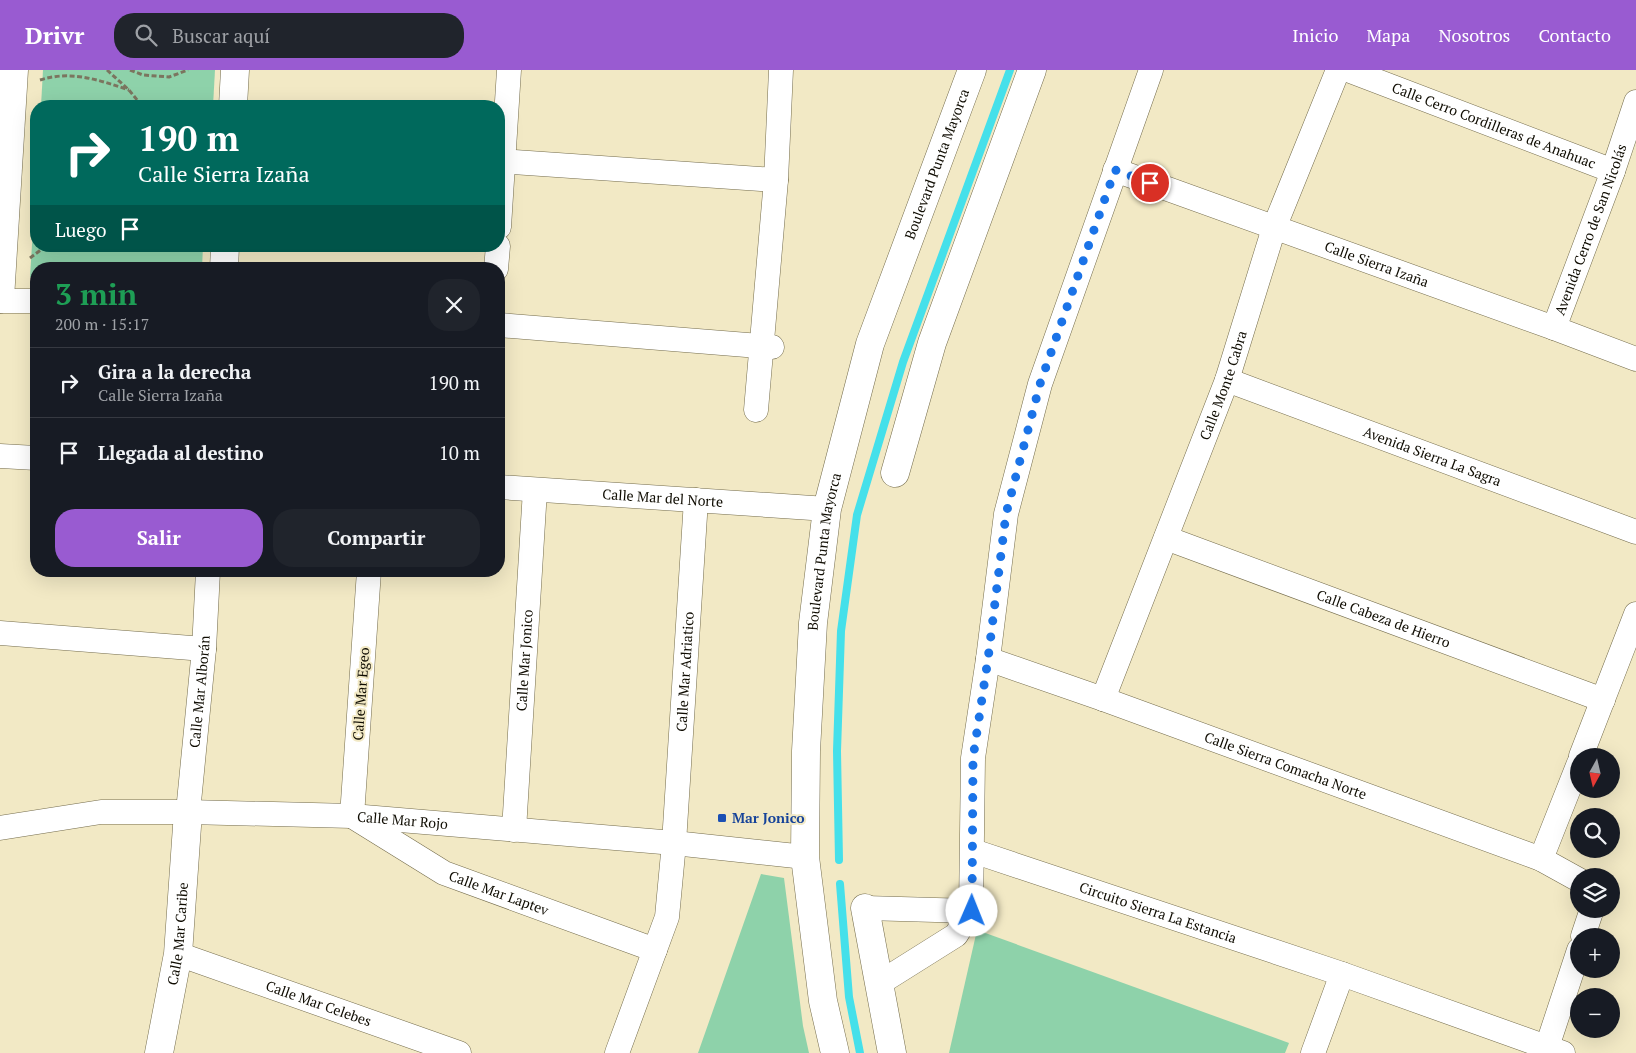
<!DOCTYPE html>
<html lang="es">
<meta charset="utf-8">
<style>
:root{--surface:#171b24;--page:#20242c;--text:#f1f3f6;--muted:#9ea1a6;--line:#363941;--accent:#995bd1}
body{margin:0;font-family:"PT Serif",serif;background:var(--page);color:var(--text);height:100vh;display:flex;flex-direction:column;font-size:19px;white-space:nowrap}
*{box-sizing:border-box;margin:0}
p{font-size:16px;color:var(--muted)}
.icon{flex:none;width:28px;height:28px;fill:none;stroke:currentColor;stroke-width:2;stroke-linecap:round;stroke-linejoin:round}
.map{position:relative;flex:1;overflow:hidden}
.details{position:absolute;left:30px;top:192px;width:475px;height:315px;display:flex;flex-direction:column;background:var(--surface);border-radius:20px;box-shadow:0 5px 20px #0002}
.details>*{flex:none}
.top-card{position:absolute;left:30px;top:30px;width:475px;height:152px;border-radius:20px;box-shadow:0 5px 20px #0002;background:#00695c;color:#fff;overflow:hidden}
.needle{width:32px;rotate:188deg}
.fabs{position:absolute;left:1570px;top:678px;display:grid;gap:10px}
.fabs a{display:grid;place-items:center;width:50px;height:50px;border-radius:50%;background:var(--surface);box-shadow:0 5px 20px #0002;font-size:25px}
.pin{position:absolute;display:grid;place-items:center;width:42px;height:42px;color:#fff;margin:-21px;border:2px solid #fff;border-radius:50%;box-shadow:0 1px 5px #0007}
.me{position:absolute;width:55px;margin:-28px;rotate:1deg;stroke-linejoin:round;filter:drop-shadow(0 0 4px #0008)}
.turn{display:flex;align-items:center;gap:18px;height:105px;padding:0 25px;font-size:22px}
.turn .icon{width:65px;height:65px;stroke-width:2.5}
.turn b{display:block;font-size:35px;line-height:42px}
.then{display:flex;align-items:center;height:48px;padding:0 25px;background:#0003;gap:10px;font-size:19px}
.round{display:grid;place-items:center;flex:none;width:52px;height:52px;border-radius:20px;background:var(--page)}
.headline{display:flex;align-items:center;justify-content:space-between;height:85px;padding:0 25px}
h1{font-size:30px;font-weight:800;line-height:38px;color:#1e9e55}
.primary-button{display:flex;gap:10px;margin-top:auto;padding:10px 25px}
.primary-button a{flex:1;height:58px;border-radius:20px;background:var(--accent);color:#fff;font-size:20px;font-weight:800;line-height:58px;text-align:center}
.primary-button a+a{background:var(--page);color:var(--text)}
ul{padding:0;list-style:none}
li{display:flex;align-items:center;gap:15px;height:70px;padding:0 25px;border-top:1px solid var(--line)}
li div{flex:1}
li b{display:block;font-size:19px}
li em{font-style:normal}
header{display:flex;align-items:center;gap:30px;box-sizing:border-box;height:70px;padding:0 25px;background:var(--accent);color:#fff}
header strong{font-size:24px}
nav{display:flex;gap:28px;margin-inline-start:auto;font-size:18px}
.search{width:350px;height:45px;background:var(--page);display:flex;align-items:center;gap:12px;box-sizing:border-box;padding:0 18px;border-radius:20px;color:var(--muted);font-size:19px}
.map>svg:first-child{display:block}
.green{fill:#8ed2aa}
.lines{fill:none;stroke-linecap:round;stroke-linejoin:round}
.stream{stroke:#45e0ea;stroke-width:8}
.street-casing{stroke:#746c4c;stroke-width:25}
.secondary-casing{stroke:#746c4c;stroke-width:29}
.path{stroke:#7b755f;stroke-width:3;stroke-dasharray:5 2.5;stroke-linecap:butt}
.street{stroke:#fff;stroke-width:24}
.secondary{stroke:#fff;stroke-width:28}
.route{stroke:#1a73e8;stroke-width:9;stroke-dasharray:0 16.2}
.transit-dot{fill:#1a4fb4;stroke:#f2e9c5;stroke-width:2}
.labels{text-anchor:middle;stroke-width:4;stroke-linejoin:round;paint-order:stroke}
.street-label{font-size:14px;fill:#0f0c02;stroke:#f2e9c5}
.transit-label{font-size:14px;font-weight:bold;fill:#164399;stroke:#f2e9c5;text-anchor:start}
</style>
<header>
<strong>Drivr</strong>
<div class="search"><svg class="icon" aria-label="search" viewBox="0 0 24 24"><circle cx="10" cy="10" r="6"/><path d="M15 15l6 6"/></svg>Buscar aquí</div>
<nav><a>Inicio</a><a>Mapa</a><a>Nosotros</a><a>Contacto</a></nav>
</header>
<div class="map">
<svg width="1636" height="983" viewBox="0 0 1636 983">
<rect width="100%" height="100%" fill="#f2e9c5"/>
<!-- green -->
<g class="green">
<path d="M43,0H215L213,36H41Z"/>
<path d="M36,110V176H203L202,199H36V207H30Z"/>
<path d="M761,804L784,808L803,956L809,983H698Z"/>
<path d="M977,860L1289,973L1285,983H949Z"/>
</g>
<g class="lines">
<!-- stream -->
<g class="stream">
<path d="M839,790L837,681L841,561L857,445L903,292L1010,0"/>
<path d="M840,814L849,927L860,983"/>
</g>
<defs>
<g id="street">
<path id="s1" d="M1348,0L1613,101"/>
<path d="M499,91L776,110"/>
<path id="s2" d="M1115,100L1554,258L1636,289"/>
<path d="M499,157L509,0"/>
<path d="M496,199L498,176"/>
<path d="M0,231H36"/>
<path d="M499,255L772,277"/>
<path id="s3" d="M1554,258L1613,101L1636,32"/>
<path id="s4" d="M1227,310L1636,462"/>
<path d="M756,340L776,110L781,0"/>
<path d="M0,386L36,388"/>
<path id="s5" d="M499,417L827,439"/>
<path id="s6" d="M1166,468L1603,630"/>
<path id="s7" d="M369,501L352,746L444,803L655,880"/>
<path d="M0,563L204,579"/>
<path id="s8" d="M988,589L1103,629L1541,789L1579,810"/>
<path id="s9" d="M1103,629L1227,310L1274,158L1338,0"/>
<path d="M1581,686L1636,544"/>
<path id="s10" d="M188,742L204,579L208,501"/>
<path id="s11" d="M0,758L101,742H188L352,746L674,773L805,787"/>
<path id="s12" d="M514,760L535,420"/>
<path id="s13" d="M973,781L1342,904L1563,983"/>
<path d="M1541,789L1579,693"/>
<path d="M865,838L971,841"/>
<path d="M1583,866L1592,839"/>
<path id="s14" d="M178,884L459,983"/>
<path d="M878,914L956,865L971,841L973,688L988,589L1006,444L1040,314L1151,0"/>
<path d="M1547,977L1579,880"/>
<path id="s15" d="M617,983L667,847L674,773L696,430"/>
<path d="M1313,983L1342,904"/>
</g>
<g id="secondary">
<path d="M233,36L235,0"/>
<path d="M224,199L225,176"/>
<path d="M0,229L14,0"/>
<path d="M895,403L932,273L1032,0"/>
<path d="M865,838L892,983"/>
<path id="s16" d="M159,983L178,884L188,742"/>
<path id="s17" d="M835,983L823,931L805,787L806,681L813,553L827,439L870,274L972,0"/>
</g>
</defs>
<!-- street casing -->
<use href="#street" class="street-casing"/>
<!-- secondary casing -->
<use href="#secondary" class="secondary-casing"/>
<!-- path -->
<g class="path">
<path d="M107,0L129,20L142,36"/>
<path d="M130,0L143,5L169,7L188,0"/>
<path d="M40,10C71,0 99,10 129,20"/>
<path d="M30,188L46,176"/>
</g>
<!-- street -->
<use href="#street" class="street"/>
<!-- secondary -->
<use href="#secondary" class="secondary"/>
</g>
<g class="lines">
<!-- route -->
<path class="route" d="M972,841L973,688L988,589L1006,444L1040,314L1115,100L1150,113"/>
</g>
<!-- markers -->
<rect class="transit-dot" x="717" y="743" width="10" height="10" rx="2.5"/>
<g class="labels">
<!-- street labels -->
<g class="street-label">
<text dy="5" stroke="none"><textPath href="#s1" startOffset="156">Calle Cerro Cordilleras de Anahuac</textPath></text>
<text dy="5" stroke="none"><textPath href="#s17" startOffset="910">Boulevard Punta Mayorca</textPath></text>
<text dy="5" stroke="none"><textPath href="#s3" startOffset="105">Avenida Cerro de San Nicolás</textPath></text>
<text dy="5" stroke="none"><textPath href="#s2" startOffset="278">Calle Sierra Izaña</textPath></text>
<text dy="5" stroke="none"><textPath href="#s9" startOffset="336">Calle Monte Cabra</textPath></text>
<text dy="5" stroke="none"><textPath href="#s4" startOffset="219">Avenida Sierra La Sagra</textPath></text>
<text dy="5" stroke="none"><textPath href="#s5" startOffset="164">Calle Mar del Norte</textPath></text>
<text dy="5" stroke="none"><textPath href="#s17" startOffset="505">Boulevard Punta Mayorca</textPath></text>
<text dy="5" stroke="none"><textPath href="#s6" startOffset="232">Calle Cabeza de Hierro</textPath></text>
<text dy="5" stroke="none"><textPath href="#s12" startOffset="170">Calle Mar Jonico</textPath></text>
<text dy="5" stroke="none"><textPath href="#s15" startOffset="391">Calle Mar Adriatico</textPath></text>
<text dy="5" stroke="none"><textPath href="#s10" startOffset="121">Calle Mar Alborán</textPath></text>
<text transform="translate(361 624) rotate(-86)" y="5">Calle Mar Egeo</text>
<text dy="5" stroke="none"><textPath href="#s8" startOffset="316">Calle Sierra Comacha Norte</textPath></text>
<text dy="5" stroke="none"><textPath href="#s11" startOffset="404">Calle Mar Rojo</textPath></text>
<text dy="5" stroke="none"><textPath href="#s7" startOffset="412">Calle Mar Laptev</textPath></text>
<text dy="5" stroke="none"><textPath href="#s13" startOffset="195">Circuito Sierra La Estancia</textPath></text>
<text dy="5" stroke="none"><textPath href="#s16" startOffset="121">Calle Mar Caribe</textPath></text>
<text dy="5" stroke="none"><textPath href="#s14" startOffset="149">Calle Mar Celebes</textPath></text>
</g>
<!-- transit labels -->
<g class="transit-label">
<text x="732" y="753">Mar Jonico</text>
</g>
</g>
</svg>
<div class="fabs">
<a><svg class="needle" viewBox="-14 -14 28 28"><path d="M0-13l5 13h-10z" fill="#e53935"/><path d="M0 13l5-13h-10z" fill="#9ea1a6"/></svg></a>
<a><svg class="icon" aria-label="search" viewBox="0 0 24 24"><circle cx="10" cy="10" r="6"/><path d="M15 15l6 6"/></svg></a>
<a><svg class="icon" aria-label="layers" viewBox="0 0 24 24"><path d="M12 4l9 5-9 5-9-5zM3 14l9 5 9-5"/></svg></a>
<a>+</a>
<a>−</a>
</div>
<div class="pin" style="left:1150px;top:113px;background:#d93025"><svg class="icon" aria-label="arrive" viewBox="0 0 24 24"><path d="M6 21V4h12l-3 4 3 4H6"/></svg></div>
<svg class="me" style="left:972px;top:841px" viewBox="-20 -20 40 40"><circle r="19" fill="#fff"/><path d="M0-13L10 11 0 6-10 11z" fill="#1a73e8"/></svg>
<div class="top-card">
<div class="turn"><svg class="icon" aria-label="right" viewBox="0 0 24 24"><path d="M7 20v-9h11M14 6l5 5-5 5"/></svg><div><b>190 m</b>Calle Sierra Izaña</div></div>
<div class="then">Luego<svg class="icon" aria-label="arrive" viewBox="0 0 24 24"><path d="M6 21V4h12l-3 4 3 4H6"/></svg></div>
</div>
<section class="details">
<div class="headline"><div><h1>3 min</h1><p>200 m · 15:17</p></div><a class="round"><svg class="icon" aria-label="close" viewBox="0 0 24 24"><path d="M6 6l12 12M18 6L6 18"/></svg></a></div>
<ul>
<li><svg class="icon" aria-label="right" viewBox="0 0 24 24"><path d="M7 20v-9h11M14 6l5 5-5 5"/></svg><div><b>Gira a la derecha</b><p>Calle Sierra Izaña</p></div><em>190 m</em></li>
<li><svg class="icon" aria-label="arrive" viewBox="0 0 24 24"><path d="M6 21V4h12l-3 4 3 4H6"/></svg><div><b>Llegada al destino</b></div><em>10 m</em></li>
</ul>
<div class="primary-button"><a>Salir</a><a>Compartir</a></div>
</section>
</div>
